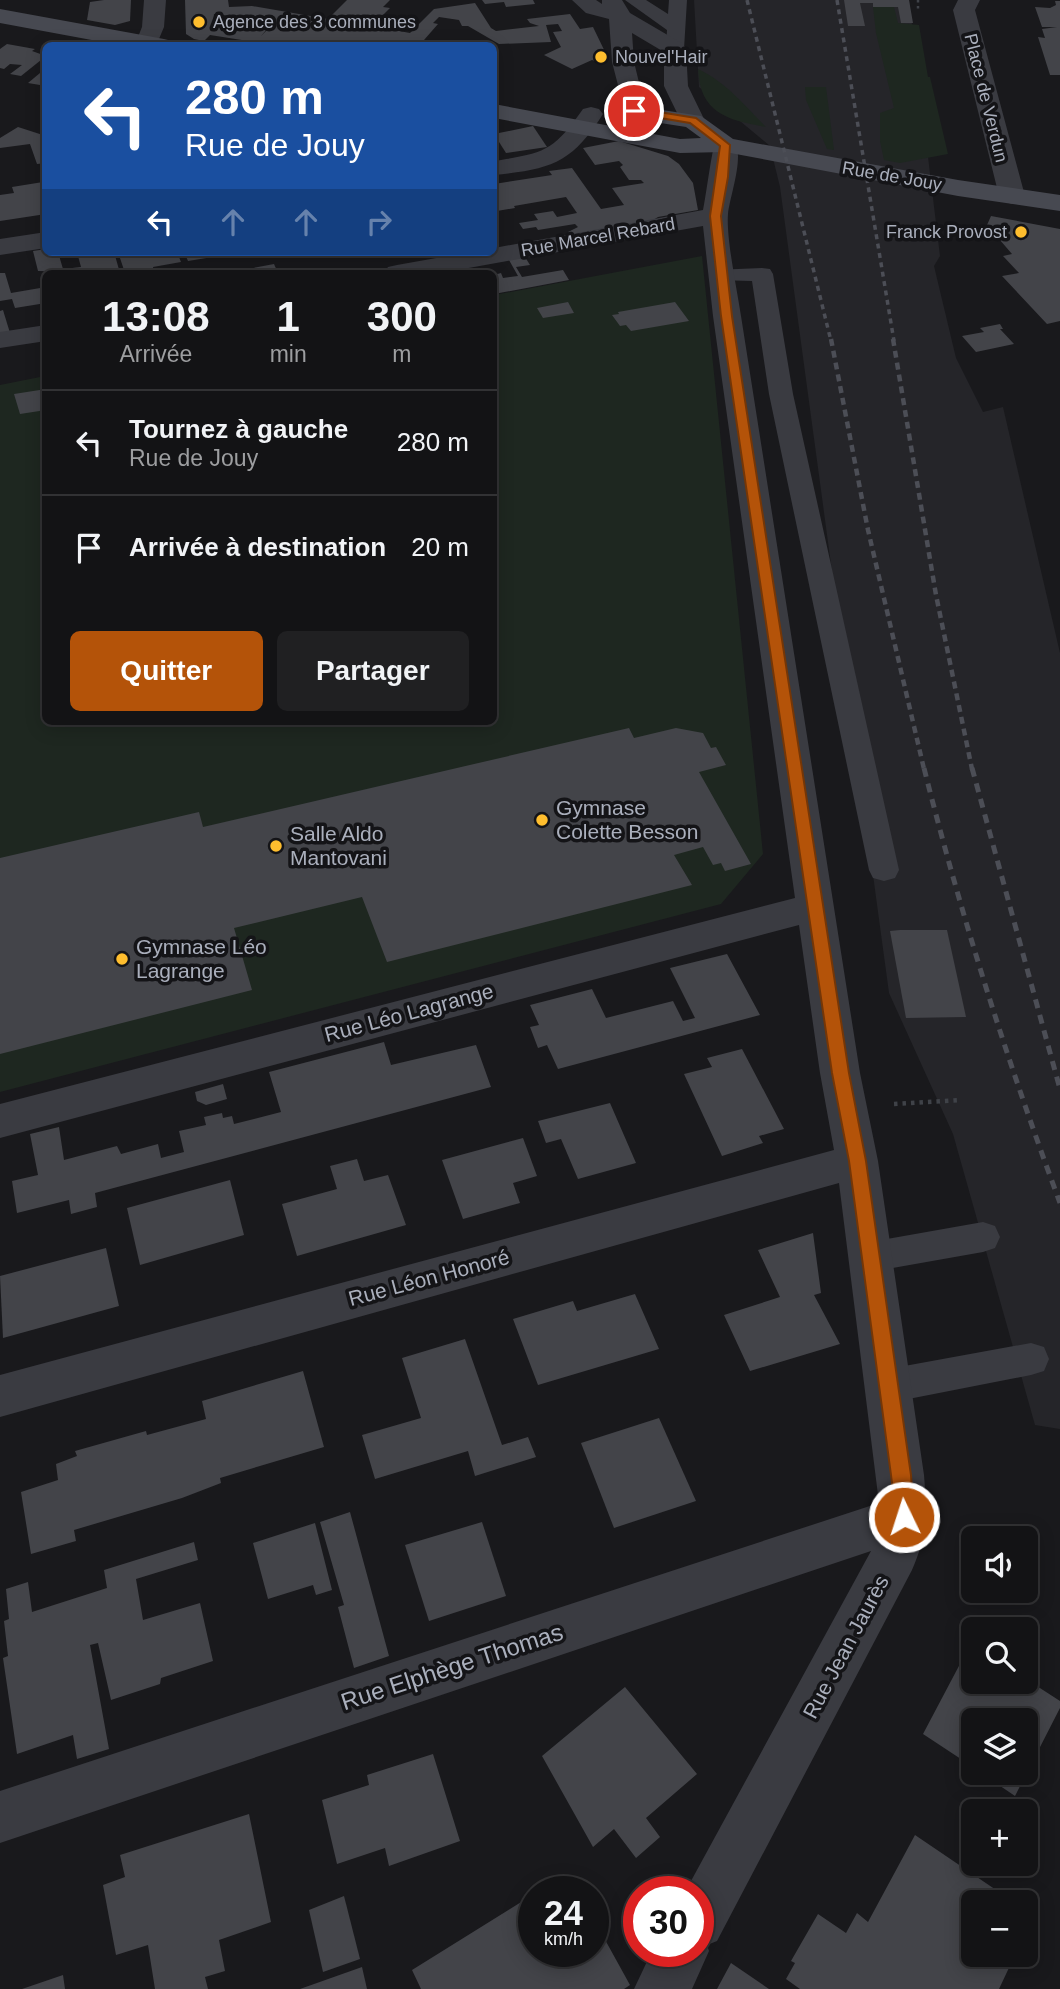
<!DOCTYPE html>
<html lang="fr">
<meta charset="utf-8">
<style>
:root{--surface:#131315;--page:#202022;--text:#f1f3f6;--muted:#9d9ea0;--line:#323234;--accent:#b45309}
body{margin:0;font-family:Arial,sans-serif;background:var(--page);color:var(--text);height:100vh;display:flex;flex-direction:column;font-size:26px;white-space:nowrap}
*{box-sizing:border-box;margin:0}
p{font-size:23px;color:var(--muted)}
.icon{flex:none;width:38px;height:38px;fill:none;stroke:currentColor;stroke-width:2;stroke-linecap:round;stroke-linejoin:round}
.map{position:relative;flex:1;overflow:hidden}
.drawer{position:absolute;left:42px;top:270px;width:455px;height:455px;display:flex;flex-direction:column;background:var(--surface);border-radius:10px;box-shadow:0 4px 18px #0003,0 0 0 2px var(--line)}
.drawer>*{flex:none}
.guide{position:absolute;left:42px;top:42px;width:455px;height:214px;border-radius:10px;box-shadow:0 4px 18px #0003,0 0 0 2px var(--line);background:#1a4fa0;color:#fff;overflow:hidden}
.tools{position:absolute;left:961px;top:1526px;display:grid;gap:14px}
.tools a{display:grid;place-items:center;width:77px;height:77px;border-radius:10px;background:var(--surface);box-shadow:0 4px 18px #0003,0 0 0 2px var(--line);font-size:35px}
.speed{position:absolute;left:518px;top:1876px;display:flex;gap:14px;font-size:35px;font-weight:700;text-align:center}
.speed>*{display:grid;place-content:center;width:91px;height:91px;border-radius:50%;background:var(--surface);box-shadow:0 4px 18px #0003,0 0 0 2px var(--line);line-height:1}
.speed small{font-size:18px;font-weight:400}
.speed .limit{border:10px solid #d22;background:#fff;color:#111}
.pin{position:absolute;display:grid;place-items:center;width:60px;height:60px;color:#fff;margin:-30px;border:4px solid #fff;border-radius:50%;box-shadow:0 2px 7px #0007}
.me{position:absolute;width:77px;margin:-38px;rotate:356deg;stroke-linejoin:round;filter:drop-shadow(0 0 5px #0008)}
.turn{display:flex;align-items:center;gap:24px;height:147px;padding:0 28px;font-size:32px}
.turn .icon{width:91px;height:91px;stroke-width:2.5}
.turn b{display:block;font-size:49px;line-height:60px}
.lanes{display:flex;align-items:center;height:66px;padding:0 28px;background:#0003;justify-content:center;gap:35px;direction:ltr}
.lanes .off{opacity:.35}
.eta{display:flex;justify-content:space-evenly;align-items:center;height:119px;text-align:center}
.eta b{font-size:42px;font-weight:800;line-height:49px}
.primary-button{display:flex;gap:14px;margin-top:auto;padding:14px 28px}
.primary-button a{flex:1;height:80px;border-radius:10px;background:var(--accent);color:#fff;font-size:28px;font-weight:800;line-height:80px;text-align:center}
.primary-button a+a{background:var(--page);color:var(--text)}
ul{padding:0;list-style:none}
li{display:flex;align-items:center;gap:21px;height:105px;padding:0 28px;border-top:2px solid var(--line)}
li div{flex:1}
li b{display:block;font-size:26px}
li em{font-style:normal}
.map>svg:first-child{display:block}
.built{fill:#252529}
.green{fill:#1e2720}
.building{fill:#434449;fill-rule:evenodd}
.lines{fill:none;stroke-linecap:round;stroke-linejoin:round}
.path-far1{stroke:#3f4248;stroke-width:2.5;stroke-dasharray:2.5 3.5;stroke-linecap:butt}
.path{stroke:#3f4248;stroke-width:4.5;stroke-dasharray:3.5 5;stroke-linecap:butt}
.lane{fill:#3a3b41;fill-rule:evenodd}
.street{fill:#3a3b41;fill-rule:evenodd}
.secondary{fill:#474951;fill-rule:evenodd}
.rail-far2{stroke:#4c4e56;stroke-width:3.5;stroke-dasharray:5 4.5;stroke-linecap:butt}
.rail-far1{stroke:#4c4e56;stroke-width:4.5;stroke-dasharray:7 5;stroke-linecap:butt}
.rail{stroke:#4c4e56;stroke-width:5;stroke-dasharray:9 7;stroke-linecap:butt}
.route{fill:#b45309;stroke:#753606;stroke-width:2}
.poi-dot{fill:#ffbe2e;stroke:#141417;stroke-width:2.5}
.labels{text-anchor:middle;stroke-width:7;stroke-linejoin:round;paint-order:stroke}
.far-poi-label{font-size:18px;fill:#aaafbc;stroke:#141417;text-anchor:start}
.far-street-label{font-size:18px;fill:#aaafbc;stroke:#141417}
.poi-label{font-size:21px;fill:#aaafbc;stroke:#141417;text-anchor:start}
.street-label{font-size:21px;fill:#aaafbc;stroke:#141417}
.near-street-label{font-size:24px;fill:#aaafbc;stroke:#141417}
</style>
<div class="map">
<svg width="1060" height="1989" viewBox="0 0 1060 1989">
<rect width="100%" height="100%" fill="#19191c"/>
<!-- built -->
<path class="built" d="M694,0H909L940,256L934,266L956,358L983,412L1003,407L1060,653V1429L1035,1425L953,1134L889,993L780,187L770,146L699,87Z"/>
<!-- green -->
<g class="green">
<path d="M873,7H894L898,23L919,25L928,77H930L948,154L900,163L884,160L880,141V113L894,108L876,33Z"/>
<path d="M698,69C726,82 745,106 766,127C728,120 700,114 698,69Z"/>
<path d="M805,87H826L834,150L827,149L806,100Z"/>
<path d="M702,256L763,854L721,904L0,1092V385L45,376L46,721H494V295Z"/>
</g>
<!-- building -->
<g class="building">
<path d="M104,0H131L130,21L115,25L87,20L90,2Z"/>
<path d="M185,0H228L229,7L252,6L328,19L347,0H390L383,7L390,8L372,26L410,33L434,9L475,3L491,28L496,31L539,26L530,23L527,19L570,14L580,29L593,27L608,58L597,62L592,60L572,69L544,55L561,47L553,32L562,31L558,24L546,25L551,42L499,44L468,26H462L459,20L439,17L433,23L438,24L424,40H419L414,46H281L210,35L204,41L194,39L186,34ZM214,14L276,21L261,36L267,29L223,21L219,25L213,23Z"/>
<path d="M482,0H533L535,4L506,7L504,2L485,4Z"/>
<path d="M844,0H909L913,23H901L898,7H873V3H860L865,26H848Z"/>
<path d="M1055,1H1060V75H1050L1038,37L1045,38L1042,29L1057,27H1042L1035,7L1050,8L1056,5Z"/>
<path d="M7,44L35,49L32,51L46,56L21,76L10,74L22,65L10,64L4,69L0,68V49Z"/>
<path d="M46,68V86L28,83Z"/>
<path d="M533,126L547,147L506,153L494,134Z"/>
<path d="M18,127L46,136V163L37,164L30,144L0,148V138Z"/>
<path d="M619,141L668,156L679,164L693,183L698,210L658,217L647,224L572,237L568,232L578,227L575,224L538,230L536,227L523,229L519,223L538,220L534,214L553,211L557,217L577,213L566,197L514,206L515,208L497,211L494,209V184L552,175L549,171L572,168L601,209L624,205L612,188L644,183L641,180H629L620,167L623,165L619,161L595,165L583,148Z"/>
<path d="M43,182L46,214L0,221V195L14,193L12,187Z"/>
<path d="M991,216L1060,229V321L1047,324L1002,276L1019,273L1003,256L1012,254L987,225Z"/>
<path d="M46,249V252H58L63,269L81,267L78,256L114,252L120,273L38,271L33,251Z"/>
<path d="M118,252H177L181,262L153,267L154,272L125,273Z"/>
<path d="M184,252H224L225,255L188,261Z"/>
<path d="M525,257L530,265L516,267L522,277L563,270L569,280L494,294V275L501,273L503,278L518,276L509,260Z"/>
<path d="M274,264L278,273H232V272Z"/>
<path d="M0,273H5L11,293L46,287V303L15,308L12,299L0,301Z"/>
<path d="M568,302L574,313L543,318L537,308Z"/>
<path d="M675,302L689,321L631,331L626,325L620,326L612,315L619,314L618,312Z"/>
<path d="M3,310L10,333L0,335V311Z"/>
<path d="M1000,324L1003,329H1000L1014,344L976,352L962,336L984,332L980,328Z"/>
<path d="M46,389V410L20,414L14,394Z"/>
<path d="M629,728L634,738L676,728L703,733L711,748L716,747L726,765L699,772L751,864L725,871L721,863L713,865L703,847L674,855L692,885L387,962L362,897L234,928L252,990L0,1054V858L199,812L203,827Z"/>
<path d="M900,930H947L966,1017L906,1018L890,931Z"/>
<path d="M727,954L760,1015L558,1069L547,1045L538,1048L530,1027L539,1025L530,1005L592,989L606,1018L673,1001L683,1021L695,1018L670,968Z"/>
<path d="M384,1042L391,1065L476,1045L491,1087L95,1193L97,1207L71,1214L69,1200L17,1213L12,1181L38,1175L30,1134L59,1127L64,1160L117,1146L121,1154L158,1144L161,1158L184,1152L179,1131L206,1125L204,1117L222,1113L223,1118L232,1116L234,1124L281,1112L269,1072Z"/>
<path d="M742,1049L784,1129L759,1136L763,1143L722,1156L684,1074L712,1067L707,1058Z"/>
<path d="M223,1084L227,1099L206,1105L197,1101L195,1092Z"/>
<path d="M610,1103L636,1163L578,1179L561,1139L546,1143L538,1121Z"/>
<path d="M523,1138L537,1176L513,1183L520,1203L463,1219L442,1160Z"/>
<path d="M357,1159L364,1181L388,1175L406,1225L297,1256L282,1204L337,1189L330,1166Z"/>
<path d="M230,1180L244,1235L140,1265L127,1208Z"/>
<path d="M813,1233L821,1293L814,1295L840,1344L750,1371L724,1315L780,1297L758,1250Z"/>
<path d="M106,1248L119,1306L3,1338L0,1276Z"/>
<path d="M635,1294L659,1349L538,1385L513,1319L573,1301L577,1311Z"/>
<path d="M465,1339L502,1445L528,1437L536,1457L475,1476L468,1451L375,1479L362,1435L421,1418L402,1358Z"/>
<path d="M303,1371L324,1447L220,1478L221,1483L182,1498L74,1530L76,1541L31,1554L21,1492L58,1480L56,1464L77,1456L75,1451L146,1431L147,1435L206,1419L202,1401Z"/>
<path d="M659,1418L696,1501L614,1528L581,1443Z"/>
<path d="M350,1512L389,1656L354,1668L338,1607L344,1605L320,1522Z"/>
<path d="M482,1522L506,1596L429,1621L405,1545Z"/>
<path d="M315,1523L332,1590L316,1595L313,1585L268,1599L253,1543Z"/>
<path d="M194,1542L198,1560L136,1579L143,1620L200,1603L213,1661L161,1678L160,1684L111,1700L98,1643L90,1645L109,1749L77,1759L73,1735L17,1754L3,1658L8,1656L4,1621L9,1619L6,1589L28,1582L32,1612L107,1588L104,1570Z"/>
<path d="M970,1645L973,1646V1682H1026V1679L1060,1701V1708L1015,1796L981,1773H1026V1720H973V1767L923,1734Z"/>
<path d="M625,1687L697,1774L646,1818L660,1837L636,1858L614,1829L593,1847L542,1756Z"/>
<path d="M433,1754L460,1841L389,1866L385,1848L337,1864L322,1800L369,1785L367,1775Z"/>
<path d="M249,1814L271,1922L219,1940L225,1971L205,1977L208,1989H155L148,1945L116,1955L103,1885L125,1877L120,1855Z"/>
<path d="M915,1835L1002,1894L999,1902H973V1955H1015L999,1989H800L786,1979L795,1963L791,1961L818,1914L846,1933L857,1913L868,1922Z"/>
<path d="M534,1894V1951H593V1918L630,1985L624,1989H421L412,1970Z"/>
<path d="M344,1896L360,1959L323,1972L309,1910Z"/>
<path d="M731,1963L769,1989H717Z"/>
<path d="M362,1967L367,1989H300Z"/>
<path d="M63,1975L65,1989H22Z"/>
</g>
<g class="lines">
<!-- path-far1 -->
<path class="path-far1" d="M918,0V9"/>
<!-- path -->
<path class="path" d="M894,1104L960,1100"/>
<!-- lane -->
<g class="lane">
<path d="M625,0H646L668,14L669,0H687L684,49L682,53H668L666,49L667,30Z"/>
<path d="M762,268L770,269L773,274L793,394L899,870L895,878L884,881L873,878L869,870L769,394L752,281L714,280L711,275L714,270Z"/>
<path d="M983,1222L995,1226L1000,1237L995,1248L983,1252L870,1272L858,1268L852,1257L858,1246L870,1242Z"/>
<path d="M1031,1343L1044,1347L1049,1359L1044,1371L1031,1375L888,1403L875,1398L870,1386L875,1374L888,1369Z"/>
</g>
<!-- street -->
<g class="street">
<path d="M144,0H166L164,27L156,46H138L136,42L142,27Z"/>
<path d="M572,0H596L602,4V0H622L630,13L683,44L686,49L688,86L705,121L701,126H685L681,121L664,86V52L632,33L634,62L646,111L642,116H626L612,62L609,19L586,13Z"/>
<path d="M958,0H980L975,10L1025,196L1021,201L1012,204L1003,201L999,196L953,10Z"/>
<path d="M591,107L599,109L603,114C571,164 551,169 494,175V161C544,153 553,152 583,109Z"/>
<path d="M725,138L734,140C745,156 730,195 728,214C726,238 737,289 741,316L860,1073L878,1161L924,1475C927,1512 927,1536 912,1570L717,1941L707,1945L709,1951L692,1989H634L652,1951H698V1892H685L871,1551L0,1843V1791L879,1503L839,1183L0,1417V1375L834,1150L820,1073L799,925L0,1138V1104L795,898L713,316L703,226L441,273H384L388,267L397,265L470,252H494V248L703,210C706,197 712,147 716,140Z"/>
<path d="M46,232V248L0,255V239Z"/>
<path d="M46,325V341L0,348V332Z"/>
</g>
<!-- secondary -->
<g class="secondary">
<path d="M0,9L164,39L172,41L175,46H124L0,23Z"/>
<path d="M617,103L701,116L733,139L958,180L1060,195V211L958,196L725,152L680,153L494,118V104L680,139L701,138L686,127L609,115L605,110L609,105Z"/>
</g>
<!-- rail-far2 -->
<g class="rail-far2">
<path d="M747,0L831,341"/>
<path d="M837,0L894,341"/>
</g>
<!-- rail-far1 -->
<g class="rail-far1">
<path d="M831,339L868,530L924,769"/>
<path d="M893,339L936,595L972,769"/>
</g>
<!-- rail -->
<g class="rail">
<path d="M924,768C961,916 1007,1060 1060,1203"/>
<path d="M972,768L1060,1089"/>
</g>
</g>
<!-- route -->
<path class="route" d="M634,108L696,118L730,145L728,177L721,216L732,316L849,1073L866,1161L911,1475L914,1517L911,1524L904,1527L897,1524L891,1475L849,1161L832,1073L721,316L710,216L720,146L690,123L630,113L629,111Z"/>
<!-- markers -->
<g class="poi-dot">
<circle cx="199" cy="22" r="7"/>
<circle cx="601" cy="57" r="7"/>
<circle cx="1021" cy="232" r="7"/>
<circle cx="542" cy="820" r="7"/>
<circle cx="276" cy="846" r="7"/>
<circle cx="122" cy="959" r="7"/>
</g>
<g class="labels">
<!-- far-poi labels -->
<g class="far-poi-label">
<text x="213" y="28">Agence des 3 communes</text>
<text x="615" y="63">Nouvel'Hair</text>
<text x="1007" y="238" text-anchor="end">Franck Provost</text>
</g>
<!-- far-street labels -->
<g class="far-street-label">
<text transform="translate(986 98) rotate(76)" y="6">Place de Verdun</text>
<text transform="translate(892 176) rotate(10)" y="6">Rue de Jouy</text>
<text transform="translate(598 237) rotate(-10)" y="6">Rue Marcel Rebard</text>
</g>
<!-- poi labels -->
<g class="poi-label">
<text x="556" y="815">Gymnase<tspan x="556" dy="24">Colette Besson</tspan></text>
<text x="290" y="841">Salle Aldo<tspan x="290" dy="24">Mantovani</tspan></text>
<text x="136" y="954">Gymnase Léo<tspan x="136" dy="24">Lagrange</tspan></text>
</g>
<!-- street labels -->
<g class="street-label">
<text transform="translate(409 1013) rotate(-15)" y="7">Rue Léo Lagrange</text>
<text transform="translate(429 1278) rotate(-15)" y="7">Rue Léon Honoré</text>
<text transform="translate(846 1647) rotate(-62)" y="7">Rue Jean Jaurès</text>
</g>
<!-- near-street labels -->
<g class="near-street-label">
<text transform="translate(452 1667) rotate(-18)" y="8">Rue Elphège Thomas</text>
</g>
</g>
</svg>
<div class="tools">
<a><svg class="icon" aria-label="sound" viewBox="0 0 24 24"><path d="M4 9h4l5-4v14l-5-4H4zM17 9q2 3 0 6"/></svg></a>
<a><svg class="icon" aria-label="search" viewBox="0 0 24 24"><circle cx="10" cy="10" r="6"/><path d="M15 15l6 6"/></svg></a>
<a><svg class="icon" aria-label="layers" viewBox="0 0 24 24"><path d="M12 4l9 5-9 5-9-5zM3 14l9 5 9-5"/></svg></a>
<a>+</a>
<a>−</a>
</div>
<div class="speed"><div>24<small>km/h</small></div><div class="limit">30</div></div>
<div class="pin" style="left:634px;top:111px;background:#d93025"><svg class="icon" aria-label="arrive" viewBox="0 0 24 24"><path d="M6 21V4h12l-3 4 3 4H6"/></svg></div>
<svg class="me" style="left:904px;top:1517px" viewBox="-20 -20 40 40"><circle r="17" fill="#b45309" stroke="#fff" stroke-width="3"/><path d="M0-11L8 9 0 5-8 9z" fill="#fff"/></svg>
<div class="guide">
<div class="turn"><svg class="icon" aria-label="left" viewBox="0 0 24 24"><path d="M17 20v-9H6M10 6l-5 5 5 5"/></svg><div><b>280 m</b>Rue de Jouy</div></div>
<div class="lanes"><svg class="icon" aria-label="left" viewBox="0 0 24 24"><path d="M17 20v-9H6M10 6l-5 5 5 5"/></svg><svg class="icon off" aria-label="ahead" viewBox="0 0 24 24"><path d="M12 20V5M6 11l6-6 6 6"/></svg><svg class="icon off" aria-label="ahead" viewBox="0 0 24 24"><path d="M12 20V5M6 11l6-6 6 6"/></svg><svg class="icon off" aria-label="right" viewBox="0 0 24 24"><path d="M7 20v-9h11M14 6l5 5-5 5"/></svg></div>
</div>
<section class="drawer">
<div class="eta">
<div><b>13:08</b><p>Arrivée</p></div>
<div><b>1</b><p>min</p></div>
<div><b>300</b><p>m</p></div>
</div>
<ul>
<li><svg class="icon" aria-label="left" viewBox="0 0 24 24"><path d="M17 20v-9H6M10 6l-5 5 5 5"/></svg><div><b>Tournez à gauche</b><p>Rue de Jouy</p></div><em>280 m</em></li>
<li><svg class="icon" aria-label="arrive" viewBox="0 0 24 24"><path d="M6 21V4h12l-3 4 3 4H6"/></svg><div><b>Arrivée à destination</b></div><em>20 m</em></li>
</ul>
<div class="primary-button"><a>Quitter</a><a>Partager</a></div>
</section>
</div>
